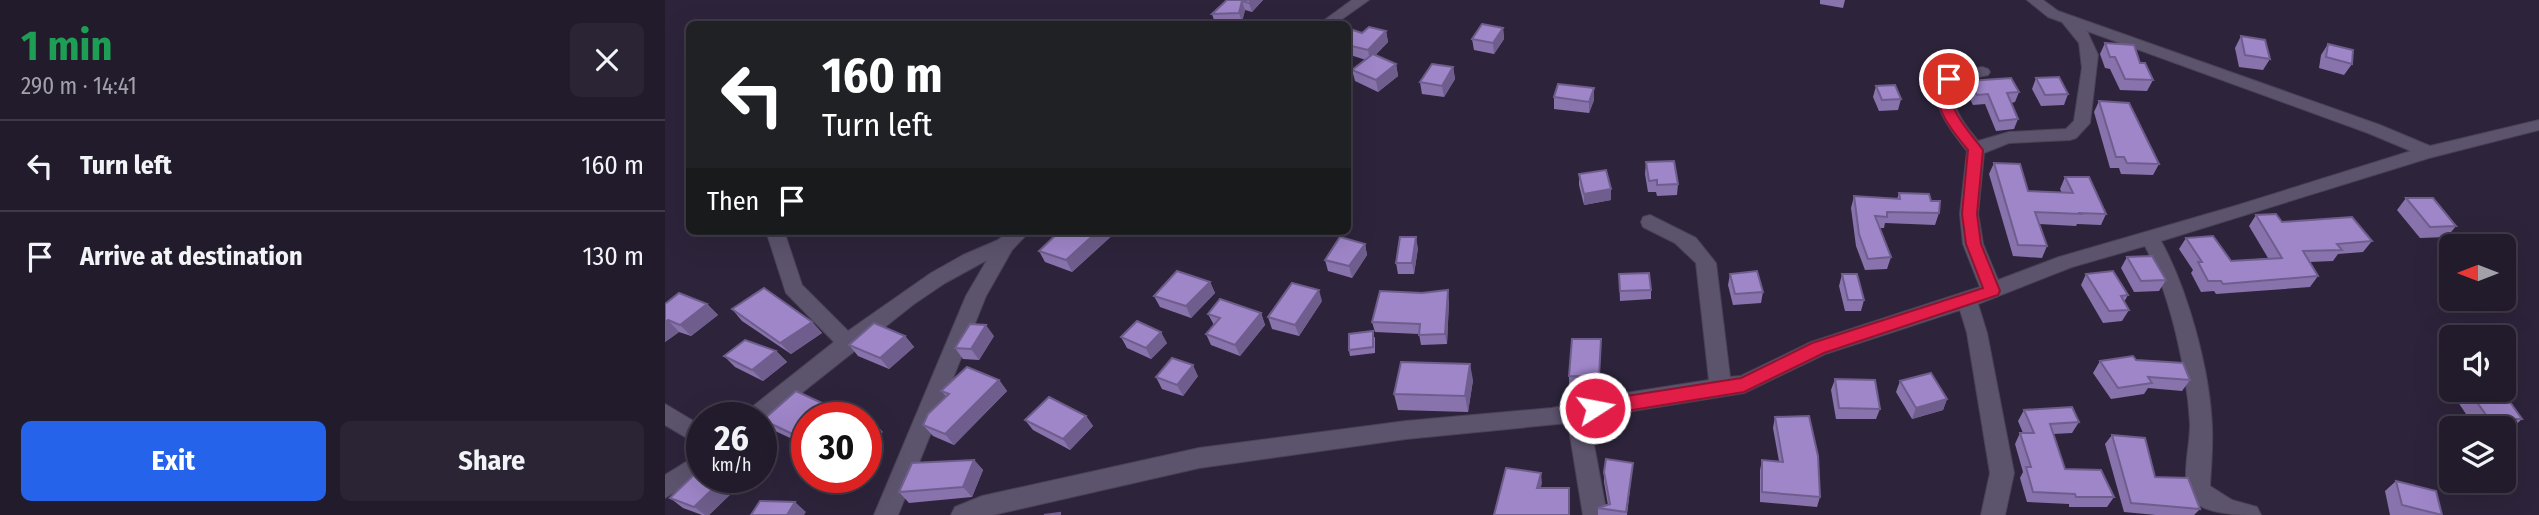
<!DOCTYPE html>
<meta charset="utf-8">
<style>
:root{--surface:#221b2c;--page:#2a2434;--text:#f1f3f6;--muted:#a2a1a9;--line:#3f3948;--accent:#2563eb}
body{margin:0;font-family:"Fira Sans Condensed",sans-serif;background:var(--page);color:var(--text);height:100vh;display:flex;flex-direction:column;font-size:26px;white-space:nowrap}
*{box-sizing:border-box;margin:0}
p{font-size:23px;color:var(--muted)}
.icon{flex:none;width:38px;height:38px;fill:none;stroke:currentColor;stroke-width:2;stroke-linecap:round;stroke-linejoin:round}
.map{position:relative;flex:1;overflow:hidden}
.details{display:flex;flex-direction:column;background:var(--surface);width:665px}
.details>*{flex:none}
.hud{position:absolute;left:21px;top:21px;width:665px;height:214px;border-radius:10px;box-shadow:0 7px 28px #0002,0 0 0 2px var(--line);background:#202124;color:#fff;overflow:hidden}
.needle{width:46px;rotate:270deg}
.controls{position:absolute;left:1774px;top:234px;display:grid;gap:14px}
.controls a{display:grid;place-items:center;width:77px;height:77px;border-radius:10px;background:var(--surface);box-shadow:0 7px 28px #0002,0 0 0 2px var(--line);font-size:35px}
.speed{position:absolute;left:21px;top:402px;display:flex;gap:14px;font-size:35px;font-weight:700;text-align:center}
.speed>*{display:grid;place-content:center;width:91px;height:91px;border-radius:50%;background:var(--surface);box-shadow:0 7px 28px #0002,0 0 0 2px var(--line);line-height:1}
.speed small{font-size:18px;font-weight:400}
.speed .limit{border:10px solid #d22;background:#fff;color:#111}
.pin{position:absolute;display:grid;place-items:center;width:60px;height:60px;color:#fff;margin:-30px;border:4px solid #fff;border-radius:50%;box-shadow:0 2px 7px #0007}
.me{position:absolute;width:77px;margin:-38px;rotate:79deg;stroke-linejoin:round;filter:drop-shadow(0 0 5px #0008)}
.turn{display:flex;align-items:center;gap:24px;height:147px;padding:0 21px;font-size:32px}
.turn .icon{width:91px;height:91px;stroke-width:2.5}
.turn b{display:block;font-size:49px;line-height:60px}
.then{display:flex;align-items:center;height:66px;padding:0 21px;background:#0003;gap:14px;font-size:26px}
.round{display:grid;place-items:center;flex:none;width:74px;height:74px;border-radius:10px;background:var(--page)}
.overview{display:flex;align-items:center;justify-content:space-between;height:119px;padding:0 21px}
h1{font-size:42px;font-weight:700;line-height:52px;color:#1e9e55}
.button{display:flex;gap:14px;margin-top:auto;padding:14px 21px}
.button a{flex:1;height:80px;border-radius:10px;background:var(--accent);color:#fff;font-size:28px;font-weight:700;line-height:80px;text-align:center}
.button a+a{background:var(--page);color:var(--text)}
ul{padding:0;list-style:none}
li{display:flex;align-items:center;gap:21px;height:91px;padding:0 21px;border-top:2px solid var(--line)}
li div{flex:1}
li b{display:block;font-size:26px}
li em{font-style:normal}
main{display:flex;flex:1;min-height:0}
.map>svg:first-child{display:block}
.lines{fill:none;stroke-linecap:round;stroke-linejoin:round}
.street-casing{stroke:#4a4256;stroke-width:2}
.street{fill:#5c536d;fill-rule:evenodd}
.wall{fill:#8973ad}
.shaded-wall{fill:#6f5e8d}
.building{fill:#9f86c9;stroke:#6f5e8d;stroke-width:2}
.route{fill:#e11d48;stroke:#92132f;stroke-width:2}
</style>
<main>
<section class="details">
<div class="overview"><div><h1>1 min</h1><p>290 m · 14:41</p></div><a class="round"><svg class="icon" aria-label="close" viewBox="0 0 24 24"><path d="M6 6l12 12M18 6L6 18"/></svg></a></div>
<ul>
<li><svg class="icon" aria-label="left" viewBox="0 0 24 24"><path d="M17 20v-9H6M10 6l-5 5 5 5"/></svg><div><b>Turn left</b></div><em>160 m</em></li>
<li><svg class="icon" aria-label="arrive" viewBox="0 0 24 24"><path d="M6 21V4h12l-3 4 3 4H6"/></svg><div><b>Arrive at destination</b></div><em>130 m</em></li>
</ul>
<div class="button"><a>Exit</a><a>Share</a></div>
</section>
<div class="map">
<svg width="1874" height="515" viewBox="0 0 1874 515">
<rect width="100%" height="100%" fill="#2d243b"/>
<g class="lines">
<defs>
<g id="street">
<path d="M687,0H704L670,24H654Z"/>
<path d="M1362,0H1378L1393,11L1715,125L1765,146L1874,120V130L1764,158L1496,241C1523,290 1545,371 1547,427C1548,446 1546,466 1545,486L1567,500L1592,507L1596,515C1575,515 1545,515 1529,502C1513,483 1526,447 1525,423C1522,370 1505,294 1480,246L1407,267L1313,304L1322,333L1349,473L1340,515H1316L1325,473L1302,333L1295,310L1160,354L1079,393L924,418L942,515H918L903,423L741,439L534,468L328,515H286L290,507L317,496L534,448L741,421L887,408L948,395L1044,380L1031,263L1010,243L978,227L976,222L978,217L985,215L1031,238L1051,263L1065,377L1076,376L1146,342L1315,287L1298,244L1295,214L1302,151C1285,129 1262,104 1278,76L1317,67L1323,69L1325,72L1323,75L1291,82C1283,106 1299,124 1313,141L1344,132L1401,129L1409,121L1417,68L1414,43L1397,22L1383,17ZM1422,31L1703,133L1746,151L1570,206L1394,257L1333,280L1318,244L1313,214L1319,153L1344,143L1405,140L1411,138L1425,123L1433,55Z"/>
<path d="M101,231H119L137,285L183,331L266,273L298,255L333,240L344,231H365L347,250L321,296L233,515H209L301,296L322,260L280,283L249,304L96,425V418H79L82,411L169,342L121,293Z"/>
<path d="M0,404L37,426V447L0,425Z"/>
<path d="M37,452V475L0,498V475Z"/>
</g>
</defs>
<!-- street casing -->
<use href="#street" class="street-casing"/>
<!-- street -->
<use href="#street" class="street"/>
</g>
<!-- wall -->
<g class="wall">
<path d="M562,0H598L587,12L580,10L577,22L550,23L547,14Z"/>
<path d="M1155,0H1180L1178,8L1155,4Z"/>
<path d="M682,28L697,33L721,31L723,42L710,55L731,64L733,76L713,92L690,81L687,70L701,60L682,54Z"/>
<path d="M838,28L839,39L829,54L809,50L807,39Z"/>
<path d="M1576,36L1605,59L1598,70L1574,67L1570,48Z"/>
<path d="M1440,43L1475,63L1488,80L1482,91L1455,90L1445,69L1440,68L1435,54Z"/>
<path d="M1663,44L1687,64L1679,75L1654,68L1656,55Z"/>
<path d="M788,67L790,79L779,97L757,94L755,82Z"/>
<path d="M1371,78L1403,94L1399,105L1376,106L1367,89Z"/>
<path d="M1304,81L1354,92L1350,102L1346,103L1353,119L1349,129L1331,131L1320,104L1308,105L1301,91Z"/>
<path d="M1211,86L1236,99L1233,110L1214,111L1208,97Z"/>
<path d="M929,88V100L924,113L889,109V97Z"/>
<path d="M1434,101L1494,164L1488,175L1456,174L1454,168H1445L1429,112Z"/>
<path d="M981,162L1013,184L1012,195L992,196L991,192H983L980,174Z"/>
<path d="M1329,163L1363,191L1397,193L1395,189L1400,177L1441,214L1436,225L1412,224L1411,226L1374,224L1382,246L1377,258L1348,256L1324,174Z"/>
<path d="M914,174L946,200L919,205L914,185Z"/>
<path d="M1234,193L1266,201L1274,213L1270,225L1220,223L1219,228H1214L1226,257L1222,269L1200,270L1191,246L1186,208L1189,196L1232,199Z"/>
<path d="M1741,198L1791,226L1782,237L1755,238L1732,210Z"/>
<path d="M1591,215L1617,222L1707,241L1698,252L1673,254L1668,261L1644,262L1653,276L1645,287L1551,294L1549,291L1536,292L1526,273L1528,270L1514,249L1521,238L1566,261L1603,258L1584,226Z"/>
<path d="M395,231H452L407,272L380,262L374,251Z"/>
<path d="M700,244L702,255L687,278L663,271L660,260Z"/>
<path d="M753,248L749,274H733L731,263Z"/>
<path d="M1462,257L1501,280L1494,291L1469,292L1456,268Z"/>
<path d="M954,274L986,290V299L955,301Z"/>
<path d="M1065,274L1098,292L1096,303L1068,305L1063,285Z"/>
<path d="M1177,274L1199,300L1196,311H1180L1174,286Z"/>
<path d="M1421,274L1463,295L1459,302L1464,310L1457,321L1438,323L1416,285Z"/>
<path d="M545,282L550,293L526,318L495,307L489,296Z"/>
<path d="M657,301L634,336L607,329L603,317Z"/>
<path d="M784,301L782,344L756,345L754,334L710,332L707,322Z"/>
<path d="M0,304H42L53,315L26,336L14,332L0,342Z"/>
<path d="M67,309L147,322L157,333L126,354L77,321Z"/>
<path d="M596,313L600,325L575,356L546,345L541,334L549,325L543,314Z"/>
<path d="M240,336L249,347L224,369L193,356L184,345Z"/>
<path d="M329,336L314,360L298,359L290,348Z"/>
<path d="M456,337L502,343L486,359L462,348Z"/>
<path d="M710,337V353L685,356L684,350Z"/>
<path d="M936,339L934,388L904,387V376Z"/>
<path d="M111,351L122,362L98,381L70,367L59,356Z"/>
<path d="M1471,360L1525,380L1517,391L1483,388L1479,394L1446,399L1428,373L1435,361Z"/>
<path d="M533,376L518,396L497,389L491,377Z"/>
<path d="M1170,379L1215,409L1211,419H1171L1166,390Z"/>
<path d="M334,380L342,391L289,445L268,436L258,425L281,396L276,391Z"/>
<path d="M808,380L803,412L733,410L729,394Z"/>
<path d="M1235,381L1282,399L1278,410L1247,419L1231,392Z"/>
<path d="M131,391L187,417L192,418H142V448L138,444L108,430L98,420Z"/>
<path d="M1804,391L1857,419L1845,430H1839V429H1811L1793,402Z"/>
<path d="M1359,410L1414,422L1407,433L1388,434L1400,469L1449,497L1442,507H1404V504L1362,502L1355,478L1358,472L1350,444L1355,433H1358L1353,421Z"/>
<path d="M421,416L428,426L405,450L368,430L360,420Z"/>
<path d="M1110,417L1155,497L1152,507L1095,502V470L1097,460L1114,461L1108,428Z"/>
<path d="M1447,435L1490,477L1535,509L1529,515H1491L1459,512L1440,444Z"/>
<path d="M309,460L318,470L307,497L244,503L234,492Z"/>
<path d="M968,463L962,515H933V508L943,505L939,482V472Z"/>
<path d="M37,478H60L72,488L44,515H37L18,508L5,498Z"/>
<path d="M1731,481L1776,515H1725L1720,491Z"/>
</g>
<!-- shaded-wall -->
<g class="shaded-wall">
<path d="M587,0H598L587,12L584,3Z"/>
<path d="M577,1L580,10L577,22L574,13Z"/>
<path d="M838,28L839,39L829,54L828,43Z"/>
<path d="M721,31L723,42L705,61L703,50Z"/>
<path d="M731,64L733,76L713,92L711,80Z"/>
<path d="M788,67L790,79L779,97L777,86Z"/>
<path d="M929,88V100L924,113V102Z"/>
<path d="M946,189V200L919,205V194Z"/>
<path d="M433,231H452L407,272L401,260Z"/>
<path d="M751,237L753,248L749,274L747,263Z"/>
<path d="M700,244L702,255L687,278L684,266Z"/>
<path d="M545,282L550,293L526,318L521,306Z"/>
<path d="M654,290L657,301L634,336L630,325Z"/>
<path d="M783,290L784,301L782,344L780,334Z"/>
<path d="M42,304L53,315L26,336L15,325Z"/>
<path d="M596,313L600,325L575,356L570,345Z"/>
<path d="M3,320L14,332L0,342V322Z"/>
<path d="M147,322L157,333L126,354L115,343Z"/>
<path d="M321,325L329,336L314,360L306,349Z"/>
<path d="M496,332L502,343L486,359L481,348Z"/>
<path d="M240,336L249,347L224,369L215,358Z"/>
<path d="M111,351L122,362L98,381L87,370Z"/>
<path d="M805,364L808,380L803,412L800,396Z"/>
<path d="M528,365L533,376L518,396L512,385Z"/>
<path d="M334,380L342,391L289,445L280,434Z"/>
<path d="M1282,399L1278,410L1247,419L1251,408Z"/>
<path d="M421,416L428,426L405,450L398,439Z"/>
<path d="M209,422L218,432L201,450V430Z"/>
<path d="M309,460L318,470L307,497L298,487Z"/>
<path d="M876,473L877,483L873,499L872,488Z"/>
<path d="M59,478L72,488L44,515H40L29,507Z"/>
<path d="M130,502L141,512L139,515H122Z"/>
</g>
<!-- building -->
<g class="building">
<path d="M562,0H587L584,3L577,1L574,13L547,14Z"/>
<path d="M817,24L838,28L828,43L807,39Z"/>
<path d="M704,27L721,31L703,50L682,45V28L697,33Z"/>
<path d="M1576,36L1600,40L1605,59L1580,55Z"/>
<path d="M1440,43L1469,45L1475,63H1480L1488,80L1460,79L1450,57H1445Z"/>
<path d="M1663,44L1688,50L1687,64L1661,57Z"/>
<path d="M708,54L731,64L711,80L687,70Z"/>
<path d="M767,64L788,67L777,86L755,82Z"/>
<path d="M1394,77L1403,94L1380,95L1371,78Z"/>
<path d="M1346,78L1354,92L1342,93L1353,119L1334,121L1323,94L1312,95L1304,81Z"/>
<path d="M893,84L929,88L924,102L889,97Z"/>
<path d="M1230,85L1236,99L1217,100L1211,86Z"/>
<path d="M1434,101L1464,103L1494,164L1462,163L1459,157H1451Z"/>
<path d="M1009,161L1013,184L992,185V180L984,181L981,162Z"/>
<path d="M1329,163L1355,164L1363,191L1408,193L1400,177H1424L1441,214L1415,213L1416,214L1370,212L1382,246L1353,245Z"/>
<path d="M941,170L946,189L919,194L914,174Z"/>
<path d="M1234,193L1264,194L1266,201H1275L1274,213L1222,212V217L1210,216L1226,257L1203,259L1194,234L1189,196L1235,199Z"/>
<path d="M1741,198H1768L1791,226L1765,227Z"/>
<path d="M1611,214L1617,222L1687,217L1707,241L1672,244L1677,250L1638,251L1653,276L1558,284L1556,281H1543L1533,262H1537L1521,238L1548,236L1566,261L1617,258L1591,215Z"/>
<path d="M395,231H433L401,260L374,251Z"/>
<path d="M675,237L700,244L684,266L660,260Z"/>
<path d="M735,237H751L747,263H731Z"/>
<path d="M1487,256L1501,280L1476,281L1462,257Z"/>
<path d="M512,271L545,282L521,306L489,296Z"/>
<path d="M1092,271L1098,292L1070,294L1065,274Z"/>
<path d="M1448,271L1463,295L1456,296L1464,310L1444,311L1421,274Z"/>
<path d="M984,273L986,290L955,291L954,274Z"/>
<path d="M1177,274H1192L1199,300H1183Z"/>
<path d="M627,283L654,290L630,325L603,317Z"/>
<path d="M99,288L147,322L115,343L67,309Z"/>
<path d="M783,290L780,334L754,335L755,324L707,322L715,291L757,293Z"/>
<path d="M14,293L42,304L15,325L3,320L0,322V304Z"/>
<path d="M555,299L596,313L570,345L541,334L555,318L543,314Z"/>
<path d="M472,321L496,332L481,348L456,337Z"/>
<path d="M209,323L240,336L215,358L184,345Z"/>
<path d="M305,324L321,325L306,349L290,348Z"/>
<path d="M708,331V347L684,350V334Z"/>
<path d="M907,339H936L934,377L904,376Z"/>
<path d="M80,340L111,351L87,370L59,356Z"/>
<path d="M1468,356L1471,360L1518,363L1525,380L1483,377L1487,383L1453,388L1435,361Z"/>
<path d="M507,358L528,365L512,385L491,377Z"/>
<path d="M736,362L805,364L800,396L729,394Z"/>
<path d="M302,367L334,380L280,434L258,425L263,414L284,394L276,391Z"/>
<path d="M1266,373L1282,399L1251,408L1235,381Z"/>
<path d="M1170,379L1210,380L1215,409L1174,408Z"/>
<path d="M131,391L187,417L192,418H142V444L135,441L138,439L98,420Z"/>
<path d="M1804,391H1837L1857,419H1824Z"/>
<path d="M384,397L421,416L398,439L360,420Z"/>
<path d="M1407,407L1414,422L1385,424L1400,469L1436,470L1449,497H1411L1410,494L1368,492L1361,467H1366L1355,433H1369L1359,410Z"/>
<path d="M1144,416L1153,456L1155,497L1097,492V460L1118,462L1110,417Z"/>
<path d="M201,420L209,422L201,430Z"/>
<path d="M1447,435L1480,438L1490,477L1523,478L1535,509L1466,503Z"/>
<path d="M941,459L968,463L961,512L933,508L945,504L939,472Z"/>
<path d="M309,460L298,487L234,492L247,463Z"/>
<path d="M841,468L876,473L872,488H904V515H829Z"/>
<path d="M35,469L37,470V478H59L29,507L5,498Z"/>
<path d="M1731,481L1771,491L1777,515L1737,505Z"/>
<path d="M95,501L130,502L122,515H86Z"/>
<path d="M395,513V515H379Z"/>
</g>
<!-- route -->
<path class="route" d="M1284,75L1291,79C1276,106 1303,129 1318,150L1312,214L1316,244L1335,291L1333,295L1159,353L1079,392L930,416L924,414L921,408L924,403L930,401L1076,378L1147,343L1318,288L1301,244L1297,214L1303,150C1286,129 1262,103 1279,76Z"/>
</svg>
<div class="controls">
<a><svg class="needle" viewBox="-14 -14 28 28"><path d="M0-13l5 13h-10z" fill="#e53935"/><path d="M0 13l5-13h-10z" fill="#a2a1a9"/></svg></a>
<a><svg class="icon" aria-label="sound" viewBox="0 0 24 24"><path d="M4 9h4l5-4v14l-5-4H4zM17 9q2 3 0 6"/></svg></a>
<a><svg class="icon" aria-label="layers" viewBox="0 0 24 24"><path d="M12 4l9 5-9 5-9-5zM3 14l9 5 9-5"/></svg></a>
</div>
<div class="speed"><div>26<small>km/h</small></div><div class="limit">30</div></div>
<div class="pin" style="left:1284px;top:79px;background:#d93025"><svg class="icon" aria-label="arrive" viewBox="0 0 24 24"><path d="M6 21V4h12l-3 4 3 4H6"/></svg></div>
<svg class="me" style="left:930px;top:408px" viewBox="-20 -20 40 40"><circle r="17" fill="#e11d48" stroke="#fff" stroke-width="3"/><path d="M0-11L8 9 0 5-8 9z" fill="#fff"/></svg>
<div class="hud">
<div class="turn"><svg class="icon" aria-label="left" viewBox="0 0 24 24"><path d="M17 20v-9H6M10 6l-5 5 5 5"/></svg><div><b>160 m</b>Turn left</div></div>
<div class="then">Then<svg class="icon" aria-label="arrive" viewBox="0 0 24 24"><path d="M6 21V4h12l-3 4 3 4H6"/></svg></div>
</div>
</div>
</main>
